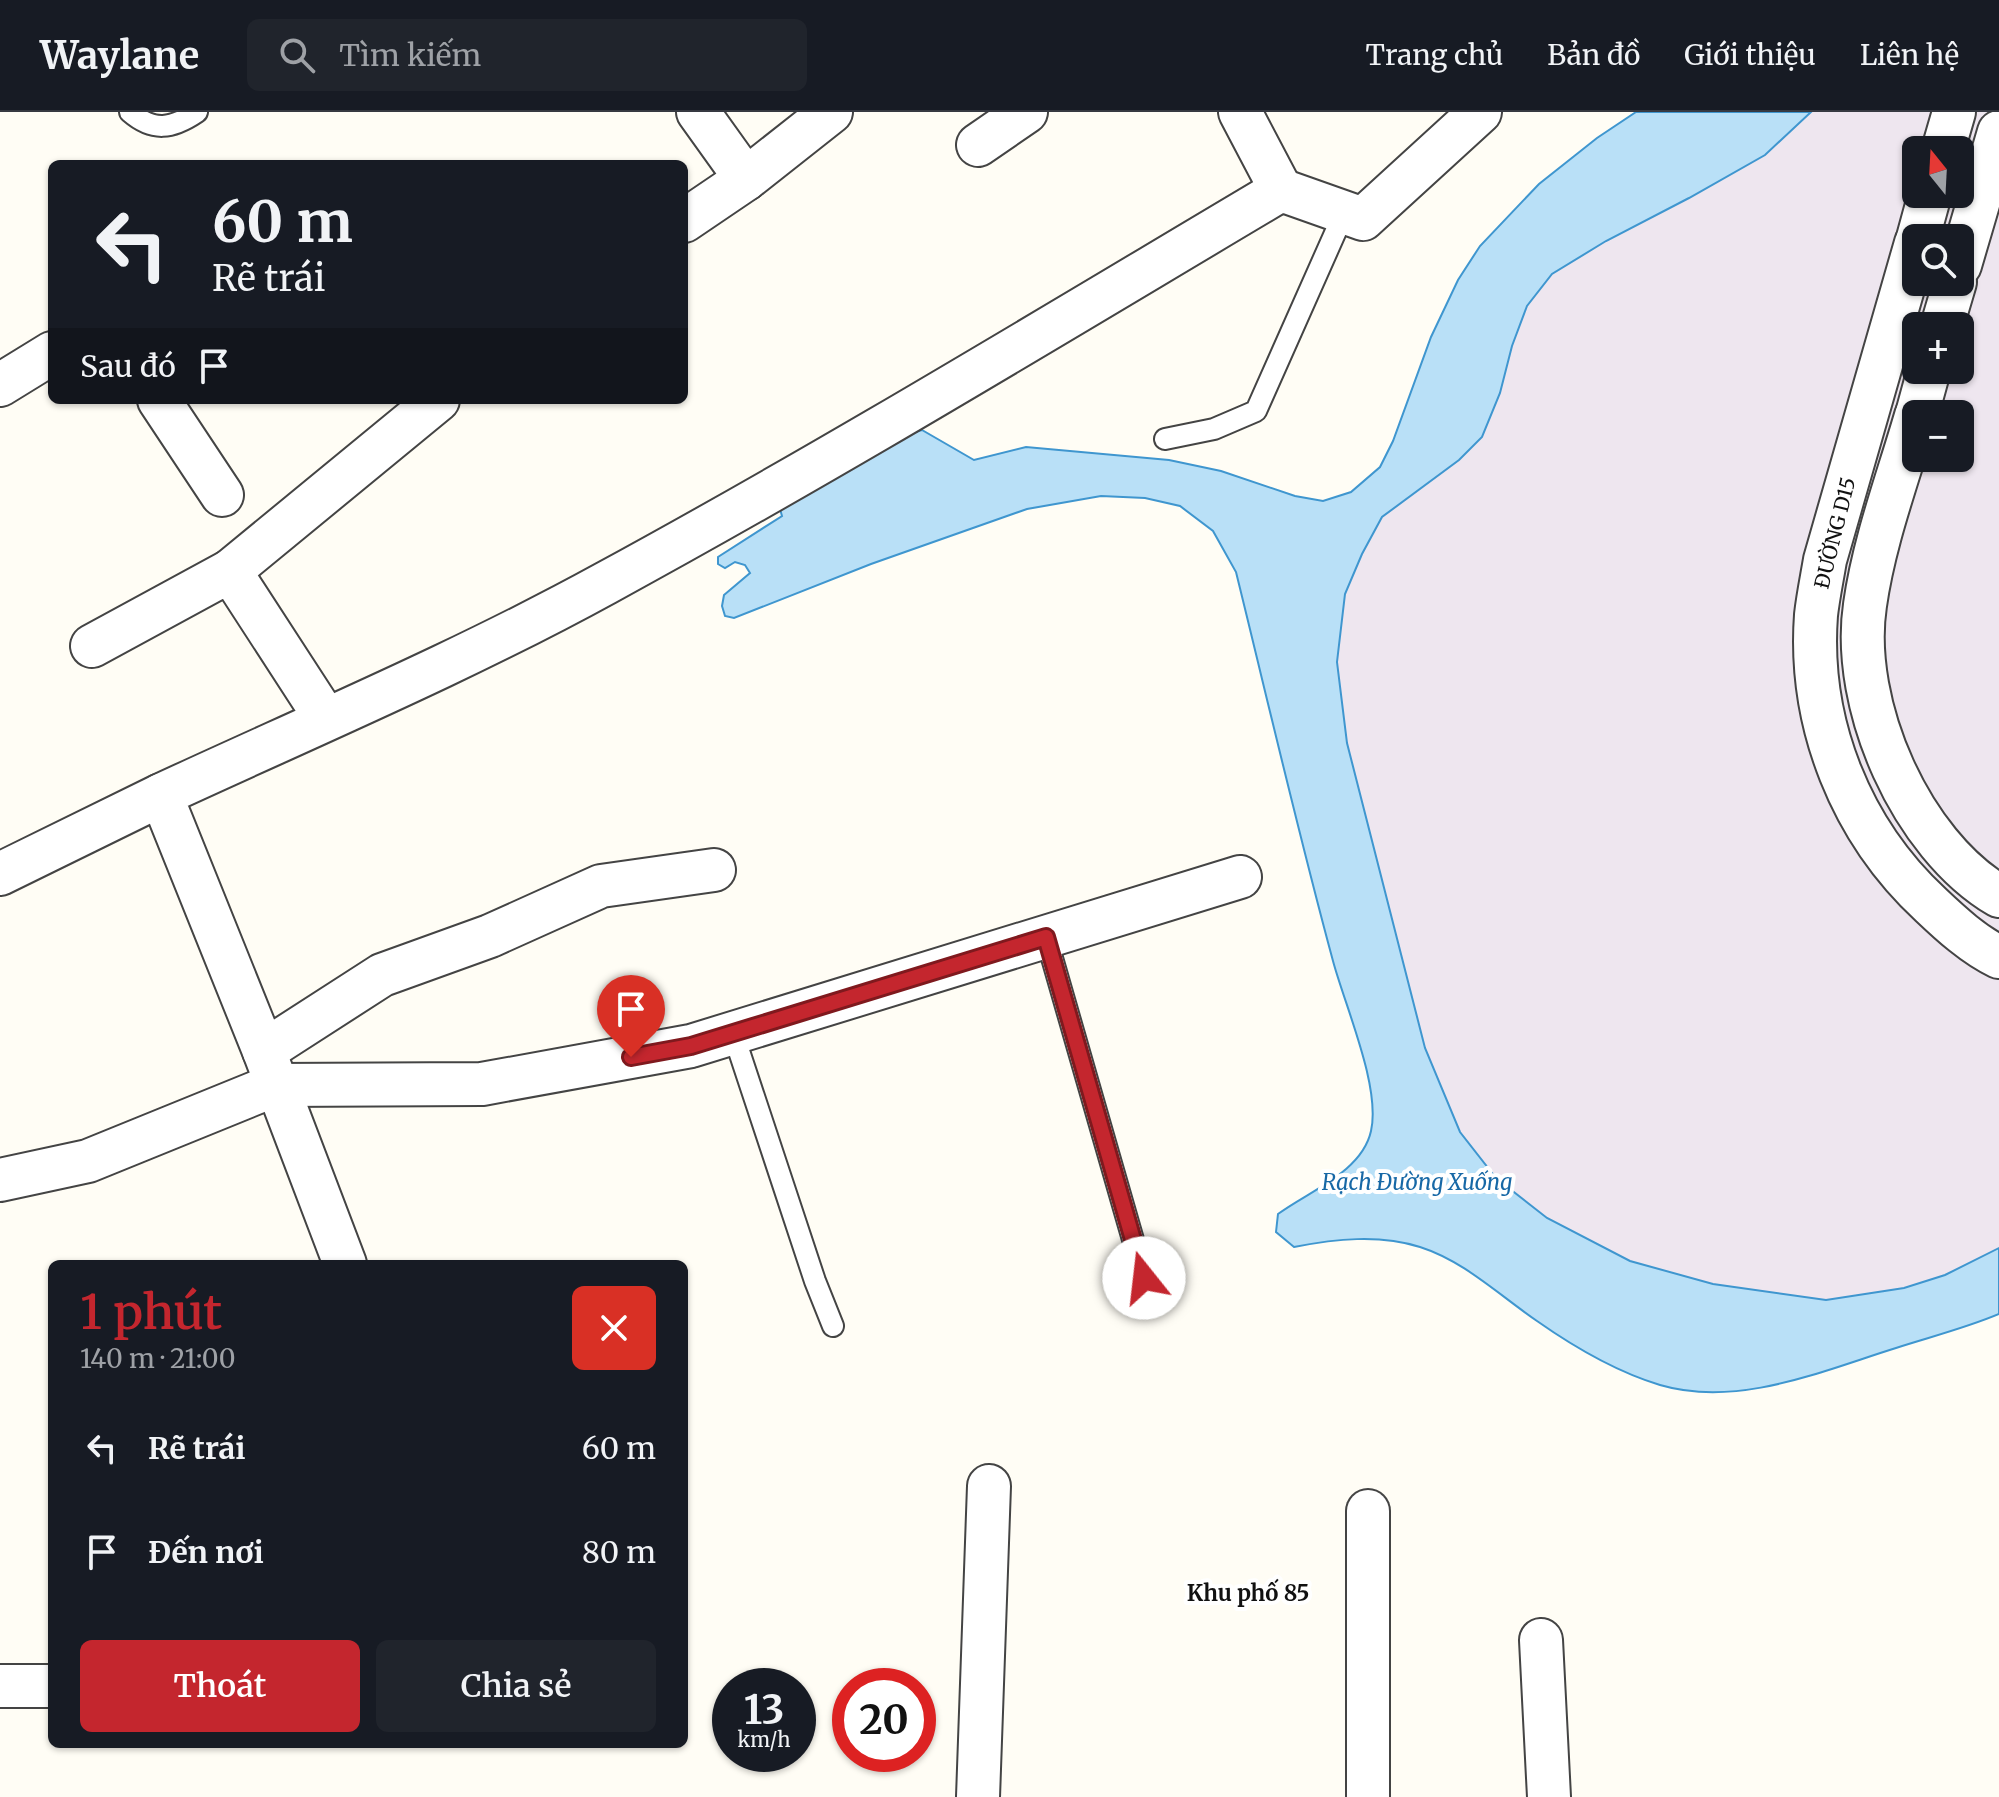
<!DOCTYPE html>
<html lang="vi">
<meta charset="utf-8">
<style>
:root{--surface:#171b24;--page:#20242c;--text:#f1f3f6;--muted:#9ea1a6;--line:#363941;--accent:#c4262e}
body{margin:0;font-family:Merriweather,serif;background:var(--page);color:var(--text);height:100vh;display:flex;flex-direction:column;font-size:30px;white-space:nowrap}
*{box-sizing:border-box;margin:0}
p{font-size:26px;color:var(--muted)}
.icon{flex:none;width:44px;height:44px;fill:none;stroke:currentColor;stroke-width:2;stroke-linecap:round;stroke-linejoin:round}
.map{position:relative;flex:1;overflow:hidden}
.details{position:absolute;left:48px;top:1148px;width:640px;height:488px;display:flex;flex-direction:column;background:var(--surface);border-radius:12px;box-shadow:0 2px 6px #0004}
.details>*{flex:none}
.hud{position:absolute;left:48px;top:48px;width:640px;height:244px;border-radius:12px;box-shadow:0 2px 6px #0004;background:#171b24;color:var(--text);overflow:hidden}
.needle{width:52px;rotate:342deg}
.controls{position:absolute;left:1902px;top:24px;display:grid;gap:16px}
.controls a{display:grid;place-items:center;width:72px;height:72px;border-radius:12px;background:var(--surface);box-shadow:0 2px 6px #0004;font-size:40px}
.speed{position:absolute;left:712px;top:1556px;display:flex;gap:16px;font-size:40px;font-weight:700;text-align:center}
.speed>*{display:grid;place-content:center;width:104px;height:104px;border-radius:50%;background:var(--surface);box-shadow:0 2px 6px #0004;line-height:1}
.speed small{font-size:20px;font-weight:400}
.speed .limit{border:12px solid #d22;background:#fff;color:#111}
.pin{position:absolute;display:grid;place-items:center;width:68px;height:68px;color:#fff;margin:-82px -34px;border-radius:50% 50% 50% 0;rotate:-45deg;box-shadow:0 0 8px #0007}
.pin .icon{rotate:45deg}
.me{position:absolute;width:88px;margin:-44px;rotate:344deg;stroke-linejoin:round;filter:drop-shadow(0 0 6px #0008)}
.turn{display:flex;align-items:center;gap:28px;height:168px;padding:0 32px;font-size:36px}
.turn .icon{width:104px;height:104px;stroke-width:2.5}
.turn b{display:block;font-size:56px;line-height:68px}
.then{display:flex;align-items:center;height:76px;padding:0 32px;background:#0003;gap:16px;font-size:30px}
.round{display:grid;place-items:center;flex:none;width:84px;height:84px;border-radius:12px;background:var(--page)}
.overview{display:flex;align-items:center;justify-content:space-between;height:136px;padding:0 32px}
h1{font-size:48px;font-weight:600;line-height:60px;color:var(--accent)}
.action{display:flex;gap:16px;margin-top:auto;padding:16px 32px}
.action a{flex:1;height:92px;border-radius:12px;background:var(--accent);color:#fff;font-size:32px;font-weight:600;line-height:92px;text-align:center}
.action a+a{background:var(--page);color:var(--text)}
ul{padding:0;list-style:none}
li{display:flex;align-items:center;gap:24px;height:104px;padding:0 32px}
li div{flex:1}
li b{display:block;font-size:30px}
li em{font-style:normal}
header{display:flex;align-items:center;gap:48px;box-sizing:border-box;height:112px;padding:0 40px;background:var(--surface);border-bottom:2px solid var(--line)}
header strong{font-size:38px}
nav{display:flex;gap:44px;margin-inline-start:auto;font-size:28px}
.search{width:560px;height:72px;background:var(--page);display:flex;align-items:center;gap:20px;box-sizing:border-box;padding:0 28px;border-radius:12px;color:var(--muted);font-size:30px}
.map>svg:first-child{display:block}
.industrial{fill:#eee6ef;fill-rule:evenodd}
.water{fill:#b9e0f7;stroke:#3f96cf;stroke-width:2}
.lines{fill:none;stroke-linecap:round;stroke-linejoin:round}
.lane-casing{stroke:#444;stroke-width:24}
.street-casing{stroke:#444;stroke-width:46}
.lane{stroke:#fff;stroke-width:20}
.street{stroke:#fff;stroke-width:42}
.route-casing{stroke:#7f191e;stroke-width:20}
.route{stroke:#c4262e;stroke-width:14}
.labels{text-anchor:middle;stroke-width:8;stroke-linejoin:round;paint-order:stroke}
.street-label{font-size:20px;fill:#111;stroke:#fff}
.water-label{font-size:22px;font-style:italic;fill:#1768a6;stroke:#fff}
.neighbourhood-label{font-size:22px;font-weight:bold;fill:#111;stroke:#fff}
</style>
<header>
<strong>Waylane</strong>
<div class="search"><svg class="icon" aria-label="search" viewBox="0 0 24 24"><circle cx="10" cy="10" r="6"/><path d="M15 15l6 6"/></svg>Tìm kiếm</div>
<nav><a>Trang chủ</a><a>Bản đồ</a><a>Giới thiệu</a><a>Liên hệ</a></nav>
</header>
<div class="map">
<svg width="1999" height="1685" viewBox="0 0 1999 1685">
<rect width="100%" height="100%" fill="#fffdf5"/>
<!-- industrial -->
<path class="industrial" d="M1811,0H1999V1136L1945,1163L1904,1176L1826,1188L1713,1172L1630,1149L1547,1106L1496,1066L1460,1020L1424,936L1347,631L1337,550L1345,482L1362,442L1382,405L1411,383L1512,234L1527,194L1551,162L1606,129L1689,86L1765,43ZM1916,38H1960V82H1916ZM1916,126H1960V170H1916ZM1916,214H1960V258H1916ZM1916,302H1960V346H1916Z"/>
<!-- water -->
<path class="water" d="M1636,0H1811L1765,43L1689,86L1606,129L1552,162L1527,194L1512,234L1500,281L1482,325L1459,348L1382,405L1362,442L1345,482L1337,550L1347,631L1425,936L1460,1020L1496,1066L1547,1106L1630,1149L1713,1172L1826,1188L1904,1176L1945,1163L1999,1136V1202C1966,1216 1930,1225 1896,1236C1822,1259 1738,1296 1660,1273C1617,1260 1574,1235 1537,1209C1499,1183 1464,1149 1420,1135C1379,1122 1335,1127 1294,1135L1276,1120L1278,1102C1309,1079 1362,1060 1371,1019C1381,975 1345,894 1333,849C1298,720 1268,590 1236,460L1213,419L1180,394L1145,386L1101,384L1027,397L871,452L734,506L725,504L722,494L724,483L750,461L745,453L735,450L725,456L718,452V445L782,404L780,397L877,332L922,318L974,348L1026,335L1169,348L1221,359L1295,384L1323,389L1351,380L1380,355L1393,329L1431,225L1458,168L1480,134L1539,72L1597,26Z"/>
<g class="lines">
<defs>
<g id="lane">
<path d="M130,0C153,20 172,17 197,0"/>
<path d="M1165,327L1214,317L1256,299L1344,101"/>
<path d="M1046,825L1144,1166"/>
<path d="M733,921L815,1169L833,1214"/>
</g>
<g id="street">
<path d="M698,0L746,67"/>
<path d="M1240,0L1281,78"/>
<path d="M978,33L1026,0"/>
<path d="M1943,38L1954,0"/>
<path d="M684,109L746,67L831,0"/>
<path d="M1918,126L1930,82"/>
<path d="M1916,131L1825,448C1822,466 1818,485 1816,503C1808,612 1851,719 1931,793C1951,812 1974,833 1999,845"/>
<path d="M1960,153L1999,20"/>
<path d="M1942,214L1955,170"/>
<path d="M0,273L52,241"/>
<path d="M159,288L222,383"/>
<path d="M1917,302L1929,258"/>
<path d="M1916,304C1898,366 1874,429 1865,493C1850,593 1911,732 1999,784"/>
<path d="M230,459L438,288"/>
<path d="M92,534L230,459L326,607"/>
<path d="M0,762L161,683"/>
<path d="M264,939L382,863L490,824L601,774L714,758"/>
<path d="M0,1068L88,1049L275,973L482,972L691,934L1240,765"/>
<path d="M345,1152L264,939L161,683C310,614 462,550 606,471C834,347 1057,211 1281,78L1363,107L1480,0"/>
<path d="M1541,1528L1549,1685"/>
<path d="M0,1574H52"/>
<path d="M978,1685L989,1374"/>
<path d="M1368,1685V1399"/>
</g>
</defs>
<!-- lane casing -->
<use href="#lane" class="lane-casing"/>
<!-- street casing -->
<use href="#street" class="street-casing"/>
<!-- lane -->
<use href="#lane" class="lane"/>
<!-- street -->
<use href="#street" class="street"/>
</g>
<g class="lines">
<defs>
<path id="route" d="M631,945L691,934L1046,825L1144,1166"/>
</defs>
<!-- route casing -->
<use href="#route" class="route-casing"/>
<!-- route -->
<use href="#route" class="route"/>
</g>
<g class="labels">
<!-- street labels -->
<g class="street-label">
<text transform="translate(1835 421) rotate(-76)" y="7">ĐƯỜNG D15</text>
</g>
<!-- water labels -->
<g class="water-label">
<text x="1417" y="1078">Rạch Đường Xuống</text>
</g>
<!-- neighbourhood labels -->
<g class="neighbourhood-label">
<text x="1248" y="1489">Khu phố 85</text>
</g>
</g>
</svg>
<div class="controls">
<a><svg class="needle" viewBox="-14 -14 28 28"><path d="M0-13l5 13h-10z" fill="#e53935"/><path d="M0 13l5-13h-10z" fill="#9ea1a6"/></svg></a>
<a><svg class="icon" aria-label="search" viewBox="0 0 24 24"><circle cx="10" cy="10" r="6"/><path d="M15 15l6 6"/></svg></a>
<a>+</a>
<a>−</a>
</div>
<div class="speed"><div>13<small>km/h</small></div><div class="limit">20</div></div>
<div class="pin" style="left:631px;top:945px;background:#d93025"><svg class="icon" aria-label="arrive" viewBox="0 0 24 24"><path d="M6 21V4h12l-3 4 3 4H6"/></svg></div>
<svg class="me" style="left:1144px;top:1166px" viewBox="-20 -20 40 40"><circle r="19" fill="#fff"/><path d="M0-13L10 11 0 6-10 11z" fill="#c4262e"/></svg>
<div class="hud">
<div class="turn"><svg class="icon" aria-label="left" viewBox="0 0 24 24"><path d="M17 20v-9H6M10 6l-5 5 5 5"/></svg><div><b>60 m</b>Rẽ trái</div></div>
<div class="then">Sau đó<svg class="icon" aria-label="arrive" viewBox="0 0 24 24"><path d="M6 21V4h12l-3 4 3 4H6"/></svg></div>
</div>
<section class="details">
<div class="overview"><div><h1>1 phút</h1><p>140 m · 21:00</p></div><a class="round" style="background:#d93025;color:#fff"><svg class="icon" aria-label="close" viewBox="0 0 24 24"><path d="M6 6l12 12M18 6L6 18"/></svg></a></div>
<ul>
<li><svg class="icon" aria-label="left" viewBox="0 0 24 24"><path d="M17 20v-9H6M10 6l-5 5 5 5"/></svg><div><b>Rẽ trái</b></div><em>60 m</em></li>
<li><svg class="icon" aria-label="arrive" viewBox="0 0 24 24"><path d="M6 21V4h12l-3 4 3 4H6"/></svg><div><b>Đến nơi</b></div><em>80 m</em></li>
</ul>
<div class="action"><a>Thoát</a><a>Chia sẻ</a></div>
</section>
</div>
